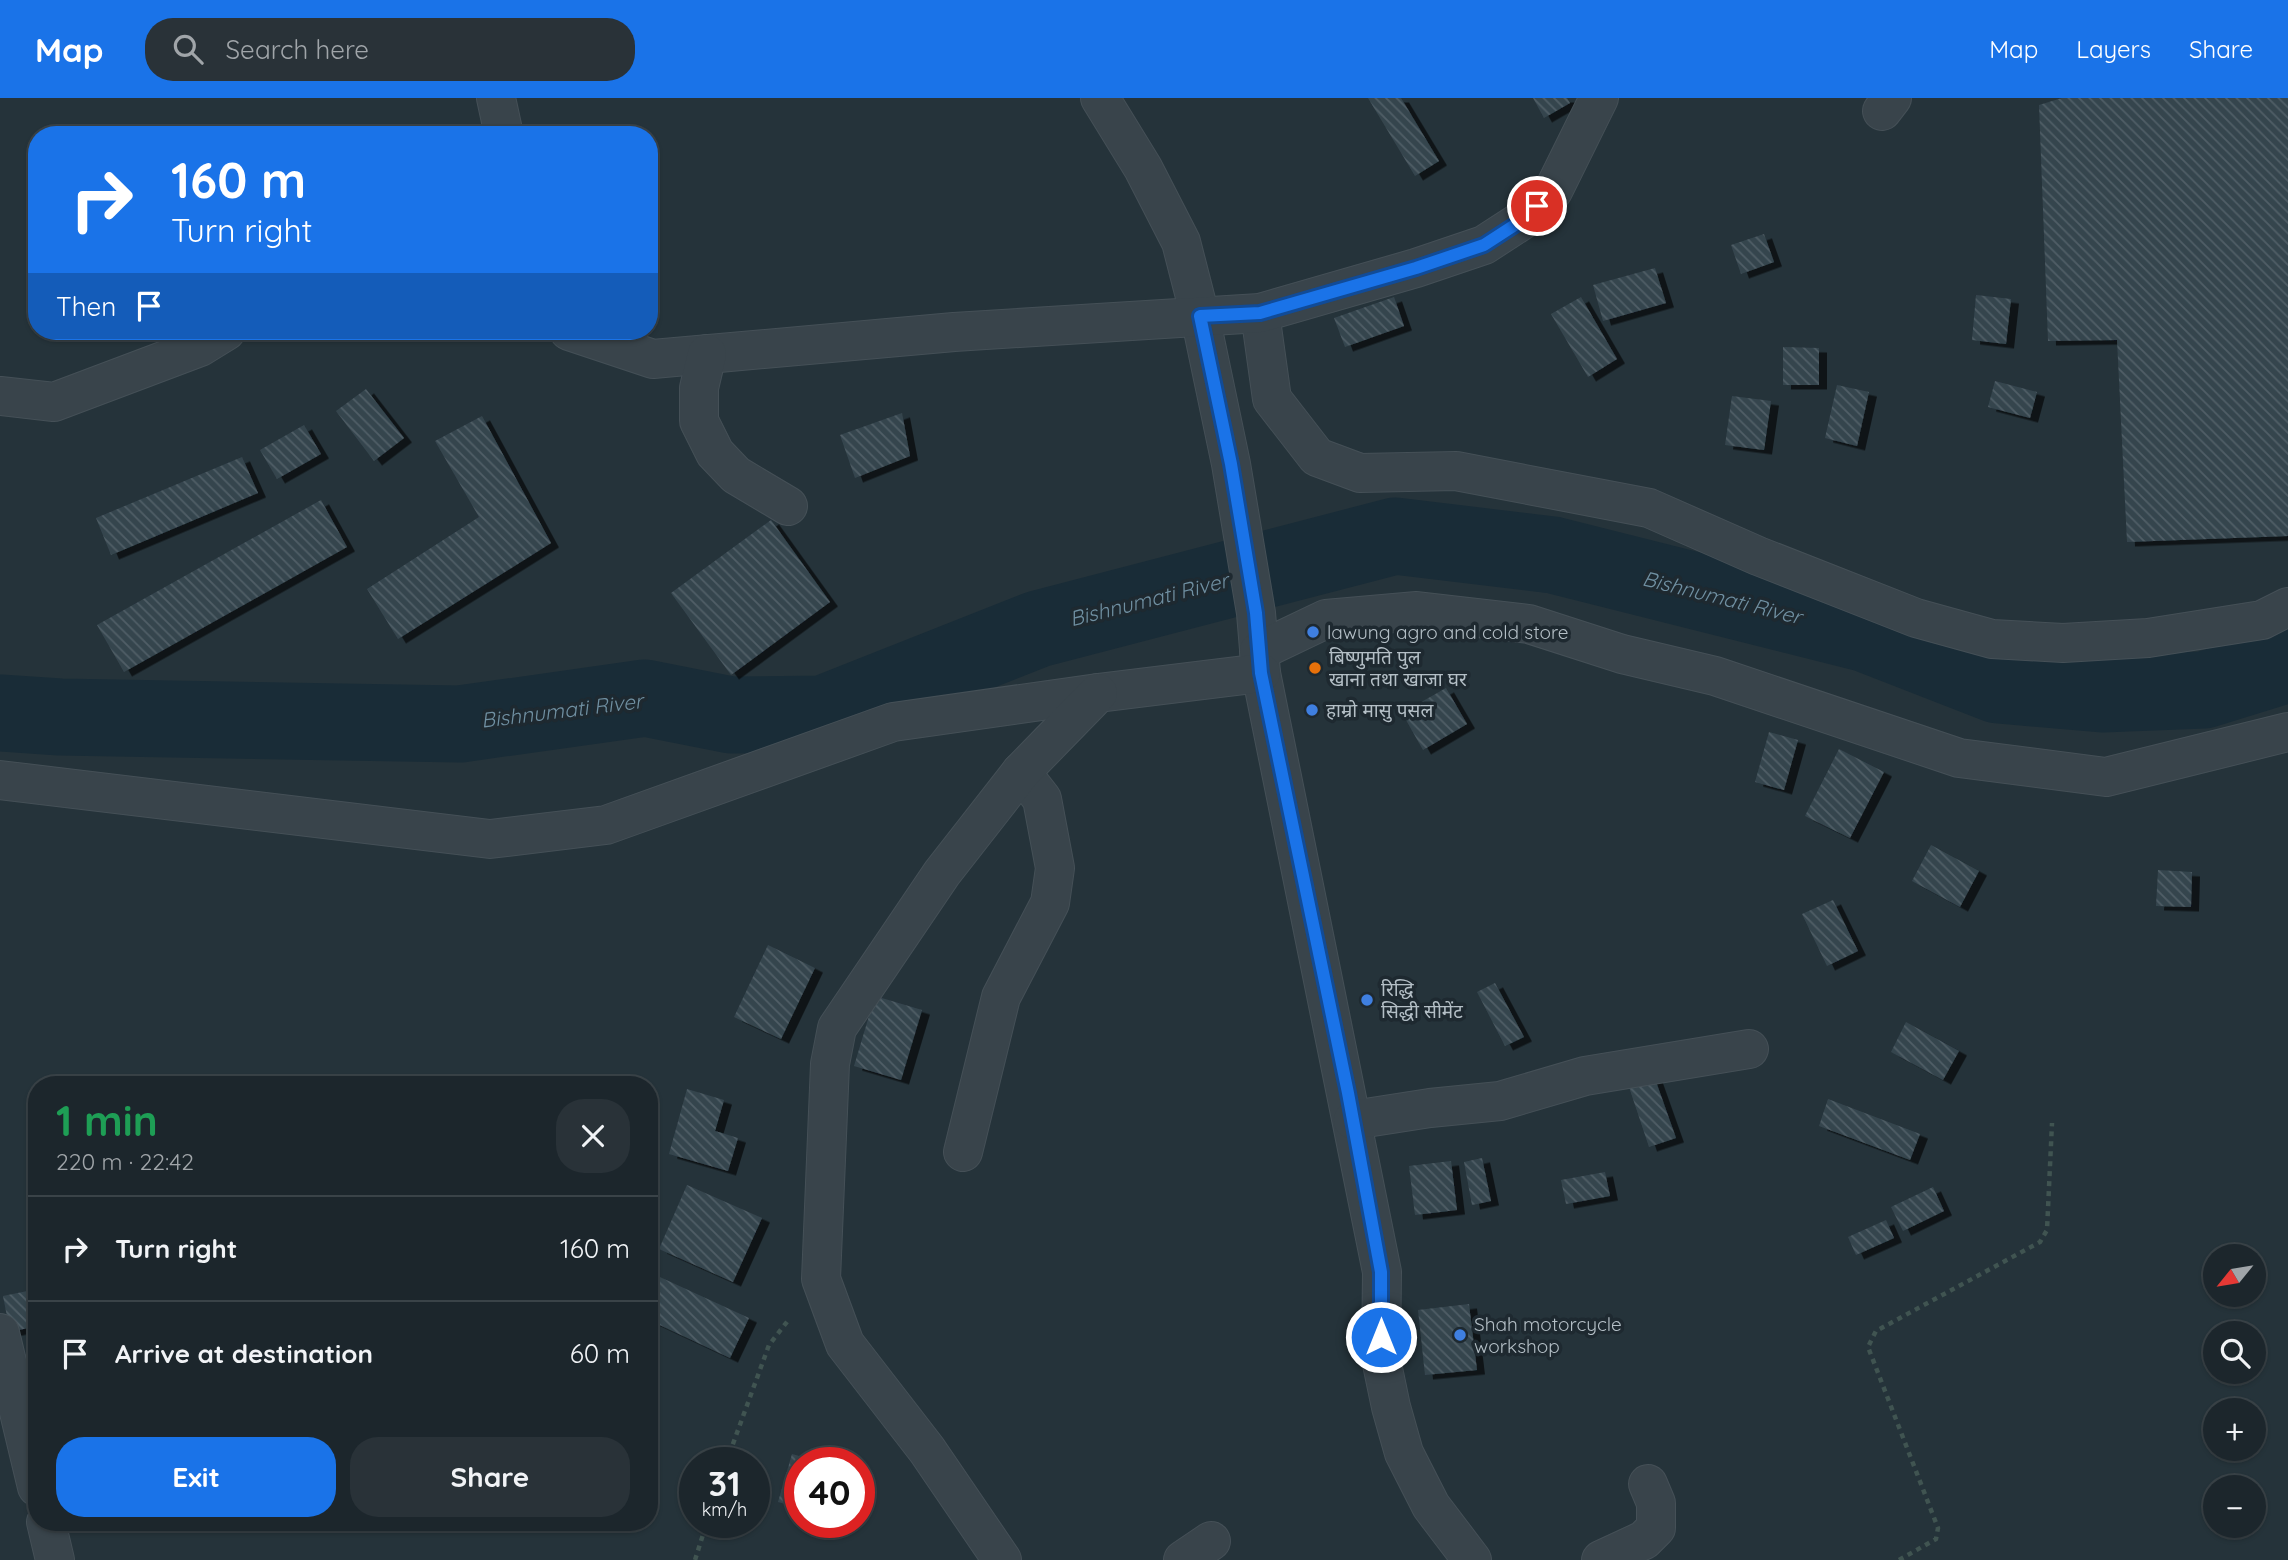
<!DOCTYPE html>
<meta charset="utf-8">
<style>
:root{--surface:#1c262c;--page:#293238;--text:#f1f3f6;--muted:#a0a5a9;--line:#3a4348;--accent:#1a73e8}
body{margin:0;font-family:Quicksand,"Noto Sans Devanagari",sans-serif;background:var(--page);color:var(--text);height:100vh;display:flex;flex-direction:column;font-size:26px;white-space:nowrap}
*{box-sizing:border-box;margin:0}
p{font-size:23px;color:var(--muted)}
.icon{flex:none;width:38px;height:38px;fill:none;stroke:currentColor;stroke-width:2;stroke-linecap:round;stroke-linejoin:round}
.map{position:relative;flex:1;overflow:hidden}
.side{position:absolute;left:28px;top:978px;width:630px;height:455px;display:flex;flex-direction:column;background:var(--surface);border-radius:28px;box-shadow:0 2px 5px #0004,0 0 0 2px var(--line)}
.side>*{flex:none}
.hud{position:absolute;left:28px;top:28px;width:630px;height:214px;border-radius:28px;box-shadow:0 2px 5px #0004,0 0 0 2px var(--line);background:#1a73e8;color:#fff;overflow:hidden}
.needle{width:46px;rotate:240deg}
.fabs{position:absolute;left:2203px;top:1146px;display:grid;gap:14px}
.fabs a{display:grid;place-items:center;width:63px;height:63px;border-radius:50%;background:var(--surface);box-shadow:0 2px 5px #0004,0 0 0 2px var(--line);font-size:35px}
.speed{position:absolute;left:679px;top:1349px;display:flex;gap:14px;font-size:35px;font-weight:700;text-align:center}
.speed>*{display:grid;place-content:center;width:91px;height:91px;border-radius:50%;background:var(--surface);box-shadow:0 2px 5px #0004,0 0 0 2px var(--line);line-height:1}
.speed small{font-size:18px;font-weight:400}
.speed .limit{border:10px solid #d22;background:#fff;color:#111}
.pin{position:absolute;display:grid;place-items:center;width:60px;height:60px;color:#fff;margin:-30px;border:4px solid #fff;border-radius:50%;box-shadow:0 2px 7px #0007}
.me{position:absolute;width:77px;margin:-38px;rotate:0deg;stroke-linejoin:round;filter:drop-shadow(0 0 5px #0008)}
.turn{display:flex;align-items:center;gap:24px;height:147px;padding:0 28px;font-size:32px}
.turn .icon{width:91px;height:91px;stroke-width:2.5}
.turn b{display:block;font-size:49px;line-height:60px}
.then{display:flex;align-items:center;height:66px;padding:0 28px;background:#0003;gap:14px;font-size:26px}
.round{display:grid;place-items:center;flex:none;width:74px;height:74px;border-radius:28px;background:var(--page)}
.headline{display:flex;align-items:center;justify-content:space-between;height:119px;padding:0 28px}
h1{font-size:42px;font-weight:800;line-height:52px;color:#1e9e55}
.primary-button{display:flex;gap:14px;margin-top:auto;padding:14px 28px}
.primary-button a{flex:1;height:80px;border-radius:28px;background:var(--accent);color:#fff;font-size:28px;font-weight:800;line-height:80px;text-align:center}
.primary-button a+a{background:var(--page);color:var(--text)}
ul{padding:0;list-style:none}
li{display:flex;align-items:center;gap:21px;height:105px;padding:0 28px;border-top:2px solid var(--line)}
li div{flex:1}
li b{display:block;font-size:26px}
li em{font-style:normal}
header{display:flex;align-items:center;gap:42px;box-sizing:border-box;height:98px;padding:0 35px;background:var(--accent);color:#fff}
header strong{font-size:33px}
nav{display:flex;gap:38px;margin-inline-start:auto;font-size:24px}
.search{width:490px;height:63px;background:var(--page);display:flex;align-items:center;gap:18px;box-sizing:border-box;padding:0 24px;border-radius:28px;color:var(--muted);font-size:26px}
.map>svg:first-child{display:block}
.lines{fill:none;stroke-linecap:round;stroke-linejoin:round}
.river{stroke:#192c37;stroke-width:77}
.building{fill:url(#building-back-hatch);filter:url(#shadow)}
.minor-casing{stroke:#455057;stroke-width:40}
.path{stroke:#405451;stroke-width:4.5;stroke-dasharray:5 5;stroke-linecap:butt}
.minor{stroke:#39444b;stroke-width:38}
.route-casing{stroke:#114b97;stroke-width:18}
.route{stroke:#1a73e8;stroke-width:12}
.shop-dot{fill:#3f7fe0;stroke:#1e2930;stroke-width:2.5}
.food-dot{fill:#e8710a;stroke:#1e2930;stroke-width:2.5}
.labels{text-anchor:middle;stroke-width:7;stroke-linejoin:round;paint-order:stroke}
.poi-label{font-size:19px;fill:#b4bfc6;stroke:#1e2930;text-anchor:start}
.water-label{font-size:21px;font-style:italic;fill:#7090a2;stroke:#1e2930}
</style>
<header>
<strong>Map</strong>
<div class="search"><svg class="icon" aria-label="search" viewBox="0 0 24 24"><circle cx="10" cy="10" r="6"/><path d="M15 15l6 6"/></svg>Search here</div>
<nav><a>Map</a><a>Layers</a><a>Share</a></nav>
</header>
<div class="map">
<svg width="2288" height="1462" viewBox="0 0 2288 1462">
<defs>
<pattern id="building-back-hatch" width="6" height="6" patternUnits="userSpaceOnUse" patternTransform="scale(1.75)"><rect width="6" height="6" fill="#35454e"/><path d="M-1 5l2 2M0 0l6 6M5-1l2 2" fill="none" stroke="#505e66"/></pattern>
<filter id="shadow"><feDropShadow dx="8" dy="4.5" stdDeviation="0" flood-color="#0009"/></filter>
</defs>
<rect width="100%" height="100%" fill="#25333a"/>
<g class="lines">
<!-- river -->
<path class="river" d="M0,615L60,619L460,626L645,600L731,617L823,616L1038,531L1395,438L1553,457L1867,536L1998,587L2102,596L2204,592L2288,566"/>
</g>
<!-- building -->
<g class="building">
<path d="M1368,0H1401L1439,63L1415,78Z"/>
<path d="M1533,0H1567L1570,5L1544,20Z"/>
<path d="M2062,0H2288V438L2127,444L2117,242L2048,243L2039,7Z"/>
<path d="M1764,136L1774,164L1741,176L1731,147Z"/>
<path d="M1655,170L1666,205L1603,223L1593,187Z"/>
<path d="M1976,197L2011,201L2006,246L1972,242Z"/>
<path d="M1394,199L1404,228L1345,249L1334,220Z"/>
<path d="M1581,199L1617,261L1588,279L1551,216Z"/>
<path d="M1783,249L1819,250V287H1783Z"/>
<path d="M1995,283L2037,294L2030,320L1988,309Z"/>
<path d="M1837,287L1869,294L1857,348L1825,340Z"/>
<path d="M366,291L404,340L374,363L336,313Z"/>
<path d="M1732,298L1771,303L1764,352L1725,347Z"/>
<path d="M902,315L910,358L855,380L840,337Z"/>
<path d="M482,318L551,445L398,541L367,491L479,419L435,343Z"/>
<path d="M304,327L321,356L277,381L260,352Z"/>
<path d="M242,359L258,395L111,457L96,420Z"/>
<path d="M321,402L347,449L124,574L97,527Z"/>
<path d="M771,422L830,504L731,577L671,495Z"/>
<path d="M1446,590L1467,626L1423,652L1402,615Z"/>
<path d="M1769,634L1798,642L1784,692L1755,684Z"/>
<path d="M1839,651L1884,674L1850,740L1805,718Z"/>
<path d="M1931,747L1979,773L1960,809L1912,783Z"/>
<path d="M2158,772L2192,774L2191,809L2156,808Z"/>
<path d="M1833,802L1858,853L1827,868L1802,816Z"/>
<path d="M768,847L815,870L781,941L734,919Z"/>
<path d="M1495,885L1524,939L1505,948L1477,894Z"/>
<path d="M875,898L922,912L901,982L854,968Z"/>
<path d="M1906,924L1959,953L1943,982L1891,954Z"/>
<path d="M1654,978L1676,1040L1649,1049L1628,986Z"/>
<path d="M687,991L724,1002L715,1033L738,1040L728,1073L669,1056Z"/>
<path d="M1828,1001L1920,1036L1910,1062L1819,1028Z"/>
<path d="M1482,1060L1491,1103L1472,1107L1464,1064Z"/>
<path d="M1451,1063L1457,1112L1415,1117L1409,1068Z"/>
<path d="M1605,1074L1610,1098L1566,1106L1561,1082Z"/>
<path d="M687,1087L762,1120L733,1184L659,1151Z"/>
<path d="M1933,1089L1944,1113L1903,1133L1891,1109Z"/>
<path d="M1886,1122L1894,1140L1856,1157L1848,1139Z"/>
<path d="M649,1174L749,1220L730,1260L649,1222Z"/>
<path d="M37,1191V1228L10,1234L3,1198Z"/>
<path d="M1469,1206L1477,1272L1425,1277L1418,1212Z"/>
<path d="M37,1254V1297L27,1299L18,1258Z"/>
<path d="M792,1356L821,1364L800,1365V1410L778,1404Z"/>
</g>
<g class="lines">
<defs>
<g id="minor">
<path d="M496,0L504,37"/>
<path d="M1100,0L1143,70L1181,144L1200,218L1231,366L1256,515L1261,575L1382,1174L1381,1261L1391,1309L1404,1355L1431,1408L1472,1462"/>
<path d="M1882,13L1892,0"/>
<path d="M1260,215L1272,301L1317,359L1360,375L1456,373L1649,410L1758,458L1916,520L1992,541L2063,545L2148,540L2262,522L2288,509"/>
<path d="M569,233L653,261L954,234L1260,215L1416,170L1484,147L1521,123L1553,93L1599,0"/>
<path d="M707,256L699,290V323L715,355L736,377L788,408"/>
<path d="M0,298L54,304L200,249L226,233"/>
<path d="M1259,553L1326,521L1417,513L1529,526L1622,556L1715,578L1959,660L2106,679L2288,634"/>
<path d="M0,682L490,741L606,727L893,624L1098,595L1261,575"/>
<path d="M1353,1022L1430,1010L1500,1003L1585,978L1749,951"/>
<path d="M963,1054L1001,899L1050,805L1055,770L1042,701L1021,674"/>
<path d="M0,1235L37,1389"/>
<path d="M46,1424L55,1462"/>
<path d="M1002,1462L927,1352L845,1246L821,1181L830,966L837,930L942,775L1021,674L1098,595"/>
<path d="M1183,1462L1211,1443"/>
<path d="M1601,1462L1644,1442L1656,1430V1405L1648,1386"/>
</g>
</defs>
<!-- minor casing -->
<use href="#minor" class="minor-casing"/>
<!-- path -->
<g class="path">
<path d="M726,1365L769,1247L790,1220"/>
<path d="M695,1462L707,1424"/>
<path d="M1899,1462L1936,1441L1938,1430L1868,1249L1876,1233L2040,1144L2047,1132L2052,1025"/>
</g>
<!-- minor -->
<use href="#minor" class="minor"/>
</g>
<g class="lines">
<defs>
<path id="route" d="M1381,1239V1174L1348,995L1261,575L1256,515L1231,366L1200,218L1260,215L1416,170L1484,147L1521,123L1537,108"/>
</defs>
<!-- route casing -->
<use href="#route" class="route-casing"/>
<!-- route -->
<use href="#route" class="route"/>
</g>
<!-- markers -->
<g class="shop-dot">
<circle cx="1313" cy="534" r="7"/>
<circle cx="1312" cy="612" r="7"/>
<circle cx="1367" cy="902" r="7"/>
<circle cx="1460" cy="1237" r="7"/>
</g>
<circle class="food-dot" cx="1315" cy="570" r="7"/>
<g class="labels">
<!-- poi labels -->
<g class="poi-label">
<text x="1327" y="541">lawung agro and cold store</text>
<text x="1329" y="566">बिष्णुमति पुल<tspan x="1329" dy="22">खाना तथा खाजा घर</tspan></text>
<text x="1326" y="619">हाम्रो मासु पसल</text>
<text x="1381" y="898">रिद्धि<tspan x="1381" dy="22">सिद्धी सीमेंट</tspan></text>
<text x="1474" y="1233">Shah motorcycle<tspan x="1474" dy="22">workshop</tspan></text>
</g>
<!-- water labels -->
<g class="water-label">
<text transform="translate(1722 500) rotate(14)" y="7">Bishnumati River</text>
<text transform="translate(1149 502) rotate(-14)" y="7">Bishnumati River</text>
<text transform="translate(562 613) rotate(-7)" y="7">Bishnumati River</text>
</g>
</g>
</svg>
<div class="fabs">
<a><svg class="needle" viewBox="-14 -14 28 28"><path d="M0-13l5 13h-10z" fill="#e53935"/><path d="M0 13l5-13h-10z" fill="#a0a5a9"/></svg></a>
<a><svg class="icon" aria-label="search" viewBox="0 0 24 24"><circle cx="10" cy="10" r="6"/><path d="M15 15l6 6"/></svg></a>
<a>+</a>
<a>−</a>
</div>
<div class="speed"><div>31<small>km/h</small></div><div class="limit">40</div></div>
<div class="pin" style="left:1537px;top:108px;background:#d93025"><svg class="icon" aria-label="arrive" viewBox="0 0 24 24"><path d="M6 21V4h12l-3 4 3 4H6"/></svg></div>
<svg class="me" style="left:1381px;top:1239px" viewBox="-20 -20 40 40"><circle r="17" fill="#1a73e8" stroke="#fff" stroke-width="3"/><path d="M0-11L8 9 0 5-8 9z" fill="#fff"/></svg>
<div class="hud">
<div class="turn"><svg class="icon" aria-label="right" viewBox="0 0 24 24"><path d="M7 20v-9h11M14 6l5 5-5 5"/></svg><div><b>160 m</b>Turn right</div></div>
<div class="then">Then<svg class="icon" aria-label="arrive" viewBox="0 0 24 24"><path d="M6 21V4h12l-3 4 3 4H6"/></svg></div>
</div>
<section class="side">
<div class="headline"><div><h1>1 min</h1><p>220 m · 22:42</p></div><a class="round"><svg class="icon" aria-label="close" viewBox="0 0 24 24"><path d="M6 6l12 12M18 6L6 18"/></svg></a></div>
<ul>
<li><svg class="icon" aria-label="right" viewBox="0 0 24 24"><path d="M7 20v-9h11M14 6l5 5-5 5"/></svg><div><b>Turn right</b></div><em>160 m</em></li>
<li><svg class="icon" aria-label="arrive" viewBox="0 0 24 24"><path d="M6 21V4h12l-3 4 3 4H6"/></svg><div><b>Arrive at destination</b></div><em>60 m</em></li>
</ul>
<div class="primary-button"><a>Exit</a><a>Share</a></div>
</section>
</div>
